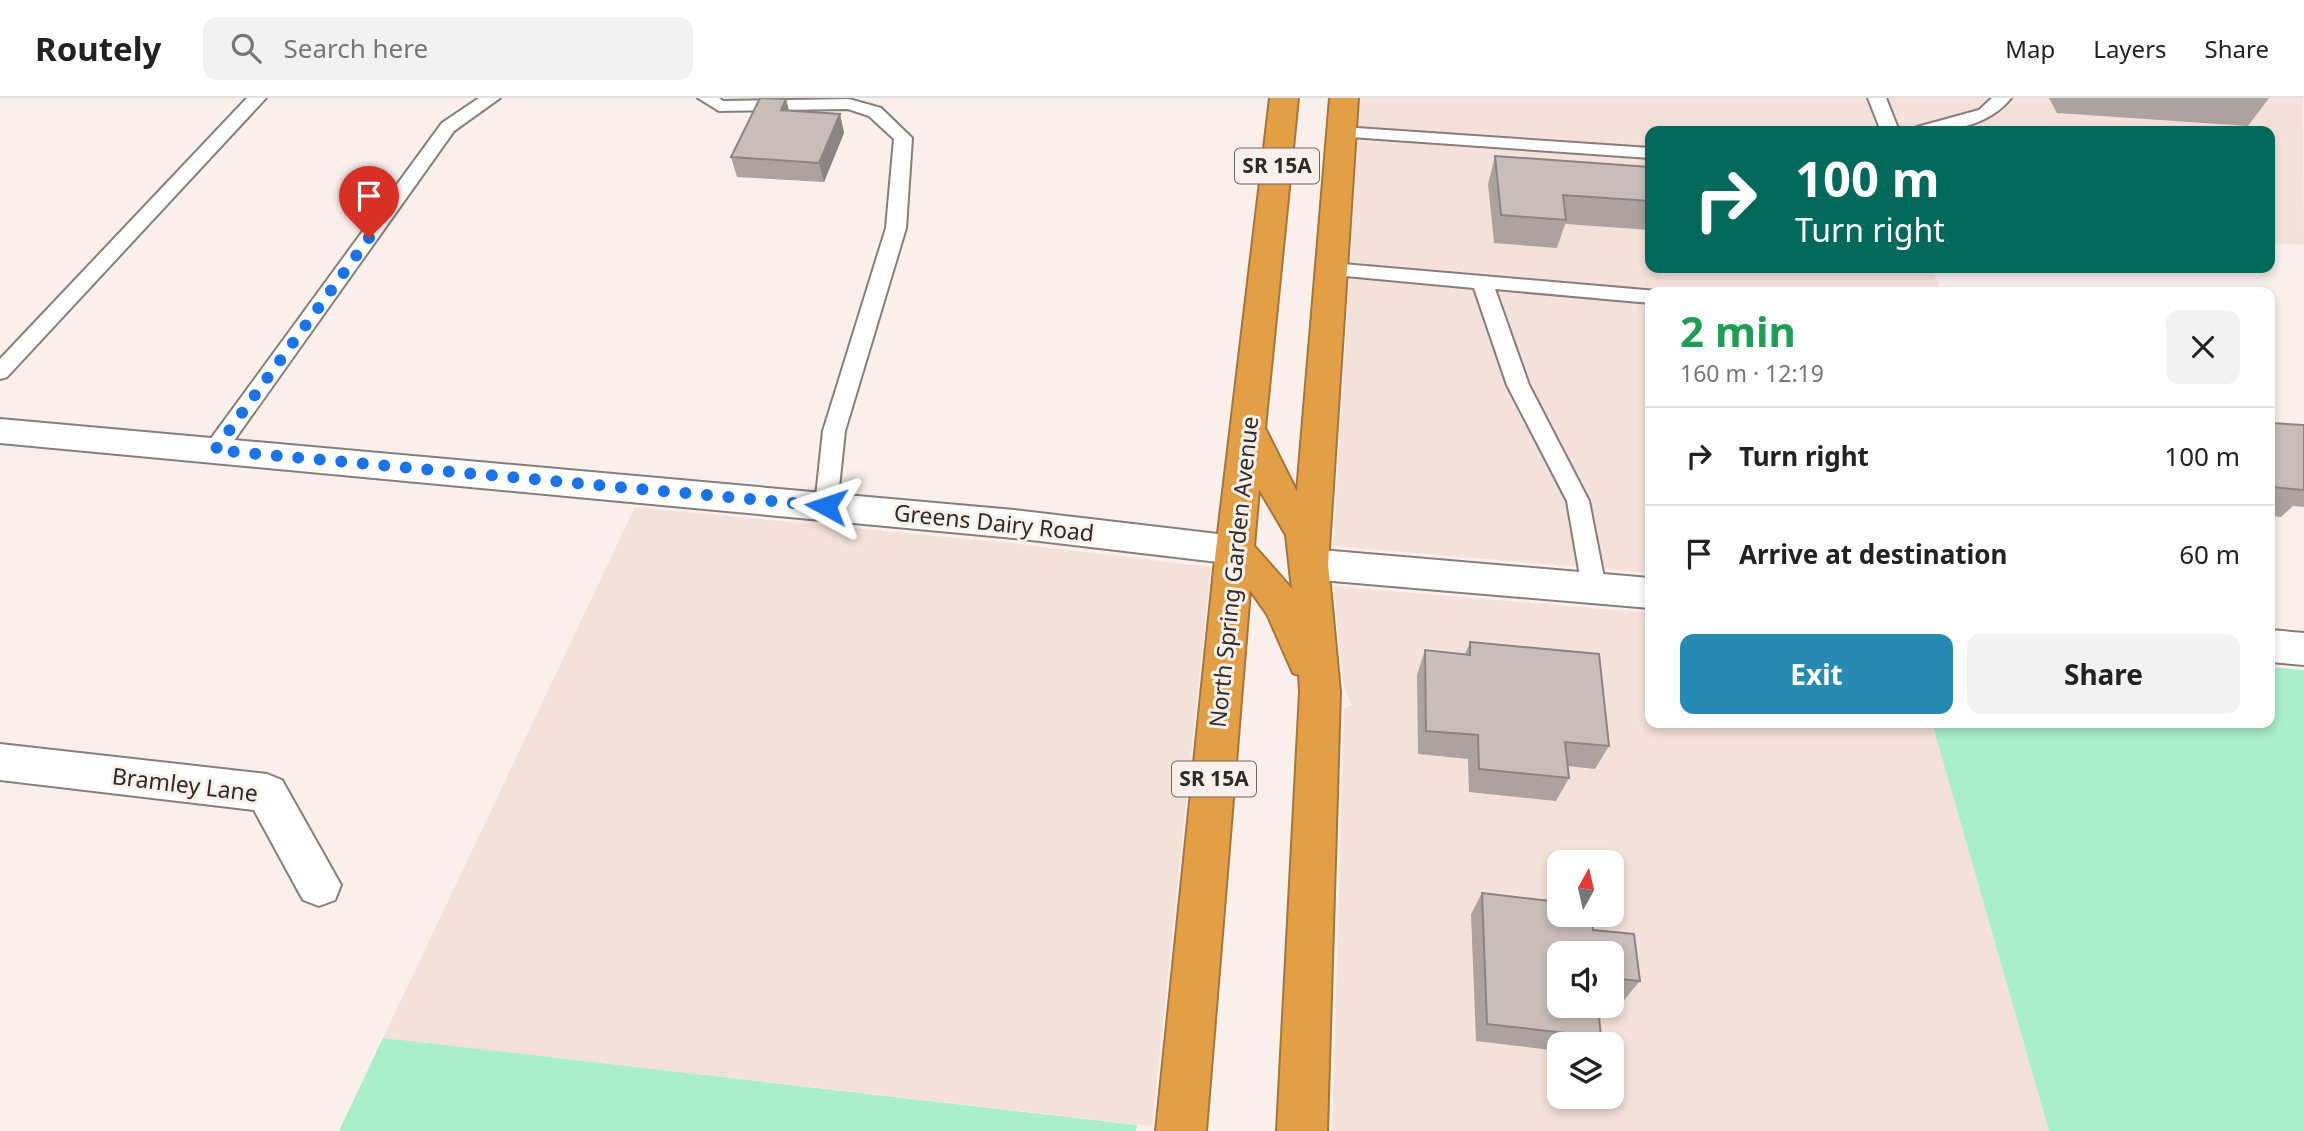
<!DOCTYPE html>
<meta charset="utf-8">
<style>
:root{--surface:#fff;--page:#f2f2f2;--text:#222;--muted:#767676;--line:#e0e0e0;--accent:#268ab3}
body{margin:0;font-family:"Noto Sans",sans-serif;background:var(--page);color:var(--text);height:100vh;display:flex;flex-direction:column;font-size:26px;white-space:nowrap}
*{box-sizing:border-box;margin:0}
p{font-size:23px;color:var(--muted)}
.icon{flex:none;width:38px;height:38px;fill:none;stroke:currentColor;stroke-width:2;stroke-linecap:round;stroke-linejoin:round}
.map{position:relative;flex:1;overflow:hidden}
.drawer{position:absolute;left:1645px;top:189px;width:630px;height:441px;display:flex;flex-direction:column;background:var(--surface);border-radius:14px;box-shadow:0 4px 10px #0003}
.drawer>*{flex:none}
.banner{position:absolute;left:1645px;top:28px;width:630px;height:147px;border-radius:14px;box-shadow:0 4px 10px #0003;background:#00695c;color:#fff;overflow:hidden}
.needle{width:46px;rotate:8deg}
.controls{position:absolute;left:1547px;top:752px;display:grid;gap:14px}
.controls a{display:grid;place-items:center;width:77px;height:77px;border-radius:14px;background:var(--surface);box-shadow:0 4px 10px #0003;font-size:35px}
.pin{position:absolute;display:grid;place-items:center;width:60px;height:60px;color:#fff;margin:-72px -30px;border-radius:50% 50% 50% 0;rotate:-45deg;box-shadow:0 0 7px #0007}
.pin .icon{rotate:45deg}
.me{position:absolute;width:77px;margin:-38px;rotate:275deg;stroke-linejoin:round;filter:drop-shadow(0 0 5px #0008)}
.turn{display:flex;align-items:center;gap:24px;height:147px;padding:0 35px;font-size:32px}
.turn .icon{width:91px;height:91px;stroke-width:2.5}
.turn b{display:block;font-size:49px;line-height:60px}
.round{display:grid;place-items:center;flex:none;width:74px;height:74px;border-radius:14px;background:var(--page)}
.summary{display:flex;align-items:center;justify-content:space-between;height:119px;padding:0 35px}
h1{font-size:42px;font-weight:700;line-height:52px;color:#1e9e55}
.primary-button{display:flex;gap:14px;margin-top:auto;padding:14px 35px}
.primary-button a{flex:1;height:80px;border-radius:14px;background:var(--accent);color:#fff;font-size:28px;font-weight:700;line-height:80px;text-align:center}
.primary-button a+a{background:var(--page);color:var(--text)}
ul{padding:0;list-style:none}
li{display:flex;align-items:center;gap:21px;height:98px;padding:0 35px;border-top:2px solid var(--line)}
li div{flex:1}
li b{display:block;font-size:26px}
li em{font-style:normal}
header{display:flex;align-items:center;gap:42px;box-sizing:border-box;height:98px;padding:0 35px;background:var(--surface);border-bottom:2px solid var(--line)}
header strong{font-size:33px}
nav{display:flex;gap:38px;margin-inline-start:auto;font-size:24px}
.search{width:490px;height:63px;background:var(--page);display:flex;align-items:center;gap:18px;box-sizing:border-box;padding:0 24px;border-radius:14px;color:var(--muted);font-size:26px}
.map>svg:first-child{display:block}
.built{fill:#f4e2da;fill-rule:evenodd}
.green{fill:#a9efc8}
.lines{fill:none;stroke-linecap:round;stroke-linejoin:round}
.lane-casing{stroke:#877e7a;stroke-width:4}
.street-casing{stroke:#877e7a;stroke-width:4}
.highway-casing{stroke:#a4763c;stroke-width:4}
.lane{fill:#fff;fill-rule:evenodd}
.street{fill:#fff;fill-rule:evenodd}
.highway{fill:#e39f46;fill-rule:evenodd}
.wall{fill:#aca3a1}
.shaded-wall{fill:#8c8483}
.building{fill:#c8bdbb;stroke:#8c8483;stroke-width:2}
.route{stroke:#1a73e8;stroke-width:12;stroke-dasharray:0 21.6}
.labels{text-anchor:middle;stroke-width:6;stroke-linejoin:round;paint-order:stroke}
.shield{fill:#faf0eb;stroke:#6b6663;stroke-width:2}
.shield-label{font-size:21px;font-weight:bold;fill:#2e2b29}
.street-label{font-size:23px;fill:#2e2b29;stroke:#faf0eb}
</style>
<header>
<strong>Routely</strong>
<div class="search"><svg class="icon" aria-label="search" viewBox="0 0 24 24"><circle cx="10" cy="10" r="6"/><path d="M15 15l6 6"/></svg>Search here</div>
<nav><a>Map</a><a>Layers</a><a>Share</a></nav>
</header>
<div class="map">
<svg width="2304" height="1033" viewBox="0 0 2304 1033">
<rect width="100%" height="100%" fill="#faf0eb"/>
<!-- built -->
<g class="built">
<path d="M1360,0H2303L2304,147L2270,145V33H1650V170H1932L1941,194H1650V475L1333,448Z"/>
<path d="M635,409L1009,445L1211,469L1152,1028L383,940Z"/>
<path d="M1333,488L1650,515V625H1932L2049,1033H1332L1344,611L1352,607L1344,590ZM1559,765H1612V817H1559ZM1559,856H1612V908H1559ZM1559,947H1612V999H1559Z"/>
</g>
<!-- green -->
<g class="green">
<path d="M2270,569L2304,572V1033H2049L1932,625H2270Z"/>
<path d="M383,940L402,942L1137,1027L1136,1033H339Z"/>
</g>
<g class="lines">
<defs>
<g id="lane">
<path d="M247,0H266L7,279L0,281V261Z"/>
<path d="M479,0H500L454,33L223,358L215,360L207,358L204,352L207,346L442,25Z"/>
<path d="M698,0H719L723,3L849,1L881,10L912,40L906,130L845,333L837,408L834,414L826,417L818,414L815,408L823,333L886,130L894,41L869,18L848,11L719,13Z"/>
<path d="M1868,0H1886L1899,33H1881Z"/>
<path d="M1992,0H2011C1989,28 1948,35 1914,33L1917,29L1979,12Z"/>
<path d="M1342,29L1650,50V60L1336,38L1333,34Z"/>
<path d="M1331,165L1657,193L1650,194V205L1495,191L1529,287L1589,403L1606,490L1603,497L1594,500L1585,497L1582,490L1567,403L1507,287L1474,190L1324,176L1321,171L1324,166Z"/>
</g>
<g id="street">
<path d="M0,321L1014,412L1235,438L1248,442L1254,452L1248,462L1235,466L1014,440L0,345Z"/>
<path d="M1309,451L1650,480V510L1309,481L1296,476L1290,466L1296,456Z"/>
<path d="M2270,532L2304,535V567L2270,564Z"/>
<path d="M0,646L267,676L282,682L341,787L335,802L319,808L303,802L254,712L0,682Z"/>
</g>
<path id="highway" d="M1270,0H1298L1265,330L1297,394L1330,0H1358L1328,466L1340,594L1327,1033H1277L1300,594L1299,577L1293,575L1267,516L1250,492L1206,1033H1156L1216,452ZM1259,391L1286,437L1292,491L1254,448Z"/>
</defs>
<!-- lane casing -->
<use href="#lane" class="lane-casing"/>
<!-- street casing -->
<use href="#street" class="street-casing"/>
<!-- highway casing -->
<use href="#highway" class="highway-casing"/>
<!-- lane -->
<use href="#lane" class="lane"/>
<!-- street -->
<use href="#street" class="street"/>
<!-- highway -->
<use href="#highway" class="highway"/>
</g>
<!-- wall -->
<g class="wall">
<path d="M2049,0H2269L2248,28L2057,15Z"/>
<path d="M786,1L789,13L840,16L844,35L824,84L737,79L731,59Z"/>
<path d="M1495,58L1650,69V132L1565,126L1557,150L1494,145L1488,86Z"/>
<path d="M2270,325L2304,327V409L2293,408L2281,419L2270,418Z"/>
<path d="M1470,544L1609,648L1595,671L1567,668L1569,680L1556,703L1469,694L1468,661L1418,656L1417,577L1425,552L1465,556Z"/>
<path d="M1482,795L1593,832L1640,883L1624,902L1612,900V856H1559L1601,939L1594,947H1559V953L1476,943L1471,816Z"/>
</g>
<!-- shaded-wall -->
<g class="shaded-wall">
<path d="M786,1L791,21L781,12Z"/>
<path d="M840,16L844,35L824,84L819,65Z"/>
</g>
<!-- building -->
<g class="building">
<path d="M760,0L786,1L781,12L840,16L819,65L731,59Z"/>
<path d="M1495,58L1650,69V103L1563,97L1566,122L1501,117Z"/>
<path d="M2270,325L2304,327V392L2270,389Z"/>
<path d="M1470,544L1599,556L1609,648L1565,644L1569,680L1479,671L1478,637L1426,633L1425,552L1470,557Z"/>
<path d="M1482,795L1559,804V817H1591L1593,832L1634,836L1640,883L1612,880V856H1559V908H1598L1601,939L1487,926Z"/>
</g>
<g class="lines">
<!-- route -->
<path class="route" d="M369,140L215,352L826,408"/>
</g>
<g class="labels">
<!-- shield labels -->
<g class="shield">
<rect x="1235" y="50.5" width="84" height="35" rx="5"/>
<rect x="1172" y="663.5" width="84" height="35" rx="5"/>
</g>
<g class="shield-label">
<text x="1277" y="75">SR 15A</text>
<text x="1214" y="688">SR 15A</text>
</g>
<!-- street labels -->
<g class="street-label">
<text transform="translate(994 425) rotate(6)" y="8">Greens Dairy Road</text>
<text transform="translate(1234 474) rotate(-84)" y="8">North Spring Garden Avenue</text>
<text transform="translate(185 687) rotate(7)" y="8">Bramley Lane</text>
</g>
</g>
</svg>
<div class="controls">
<a><svg class="needle" viewBox="-14 -14 28 28"><path d="M0-13l5 13h-10z" fill="#e53935"/><path d="M0 13l5-13h-10z" fill="#767676"/></svg></a>
<a><svg class="icon" aria-label="sound" viewBox="0 0 24 24"><path d="M4 9h4l5-4v14l-5-4H4zM17 9q2 3 0 6"/></svg></a>
<a><svg class="icon" aria-label="layers" viewBox="0 0 24 24"><path d="M12 4l9 5-9 5-9-5zM3 14l9 5 9-5"/></svg></a>
</div>
<div class="pin" style="left:369px;top:140px;background:#d93025"><svg class="icon" aria-label="arrive" viewBox="0 0 24 24"><path d="M6 21V4h12l-3 4 3 4H6"/></svg></div>
<svg class="me" style="left:826px;top:408px" viewBox="-20 -20 40 40"><path d="M0-17L14 15 0 8-14 15z" fill="#1a73e8" stroke="#fff" stroke-width="4"/></svg>
<div class="banner">
<div class="turn"><svg class="icon" aria-label="right" viewBox="0 0 24 24"><path d="M7 20v-9h11M14 6l5 5-5 5"/></svg><div><b>100 m</b>Turn right</div></div>
</div>
<section class="drawer">
<div class="summary"><div><h1>2 min</h1><p>160 m · 12:19</p></div><a class="round"><svg class="icon" aria-label="close" viewBox="0 0 24 24"><path d="M6 6l12 12M18 6L6 18"/></svg></a></div>
<ul>
<li><svg class="icon" aria-label="right" viewBox="0 0 24 24"><path d="M7 20v-9h11M14 6l5 5-5 5"/></svg><div><b>Turn right</b></div><em>100 m</em></li>
<li><svg class="icon" aria-label="arrive" viewBox="0 0 24 24"><path d="M6 21V4h12l-3 4 3 4H6"/></svg><div><b>Arrive at destination</b></div><em>60 m</em></li>
</ul>
<div class="primary-button"><a>Exit</a><a>Share</a></div>
</section>
</div>
